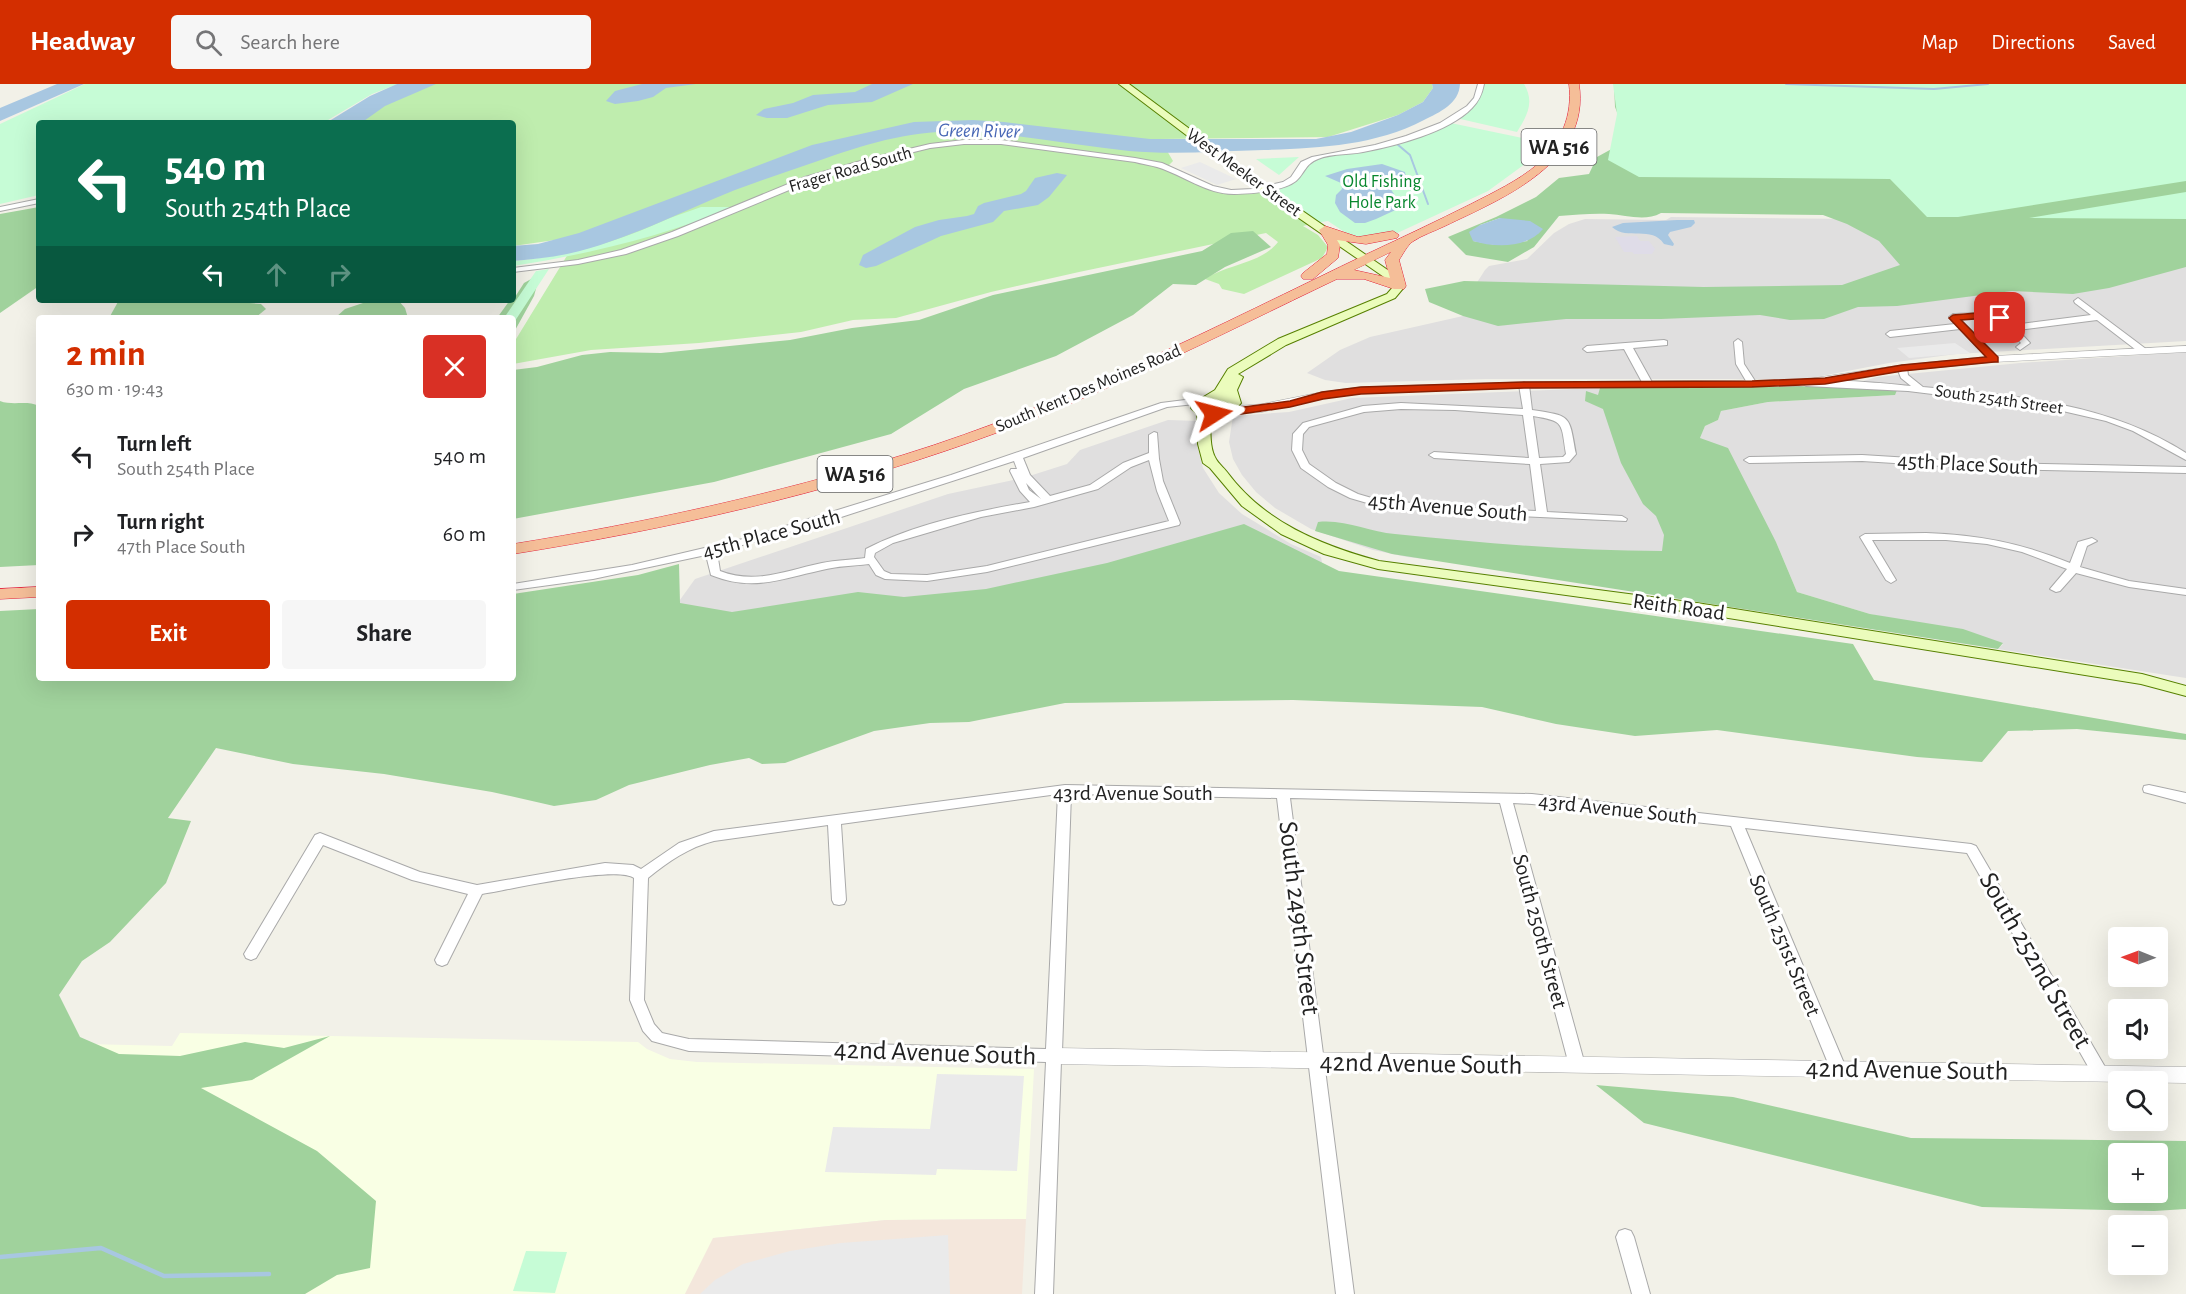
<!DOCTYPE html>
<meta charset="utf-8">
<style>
:root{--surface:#fff;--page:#f6f6f6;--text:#202124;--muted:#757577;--accent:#d32e00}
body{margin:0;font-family:"Alegreya Sans",sans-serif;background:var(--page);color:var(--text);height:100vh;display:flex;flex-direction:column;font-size:22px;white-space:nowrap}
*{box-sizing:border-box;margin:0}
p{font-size:20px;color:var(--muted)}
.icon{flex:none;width:33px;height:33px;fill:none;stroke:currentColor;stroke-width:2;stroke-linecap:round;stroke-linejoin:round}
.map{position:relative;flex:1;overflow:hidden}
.panel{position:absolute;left:36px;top:231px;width:480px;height:366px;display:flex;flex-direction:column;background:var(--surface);border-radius:6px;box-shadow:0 6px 24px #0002}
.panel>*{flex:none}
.hud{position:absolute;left:36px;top:36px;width:480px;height:183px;border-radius:6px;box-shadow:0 6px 24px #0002;background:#0b6e4f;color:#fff;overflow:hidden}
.needle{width:39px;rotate:271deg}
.fabs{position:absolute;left:2108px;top:843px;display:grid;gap:12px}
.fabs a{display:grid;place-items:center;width:60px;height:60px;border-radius:6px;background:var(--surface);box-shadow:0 6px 24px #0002;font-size:30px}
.pin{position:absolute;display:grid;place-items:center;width:51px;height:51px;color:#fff;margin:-26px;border-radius:12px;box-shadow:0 3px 9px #0006}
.me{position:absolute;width:66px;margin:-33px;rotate:81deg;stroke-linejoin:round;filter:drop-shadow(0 0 4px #0008)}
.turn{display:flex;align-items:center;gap:21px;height:126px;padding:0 30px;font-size:27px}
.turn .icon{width:78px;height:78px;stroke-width:2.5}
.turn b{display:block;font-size:42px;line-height:51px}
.lanes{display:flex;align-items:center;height:57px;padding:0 30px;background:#0003;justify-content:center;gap:30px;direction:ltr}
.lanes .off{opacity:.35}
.round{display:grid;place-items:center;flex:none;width:63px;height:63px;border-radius:6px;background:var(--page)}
.overview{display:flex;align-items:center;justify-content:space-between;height:102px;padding:0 30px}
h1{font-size:36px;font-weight:700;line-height:45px;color:var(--accent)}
.primary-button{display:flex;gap:12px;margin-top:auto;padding:12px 30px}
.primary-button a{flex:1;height:69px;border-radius:6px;background:var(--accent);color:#fff;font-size:24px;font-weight:700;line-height:69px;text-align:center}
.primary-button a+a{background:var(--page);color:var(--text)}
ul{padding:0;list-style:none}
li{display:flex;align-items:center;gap:18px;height:78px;padding:0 30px}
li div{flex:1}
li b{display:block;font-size:22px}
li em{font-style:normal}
header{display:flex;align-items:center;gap:36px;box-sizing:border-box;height:84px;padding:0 30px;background:var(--accent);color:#fff}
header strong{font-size:28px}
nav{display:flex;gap:33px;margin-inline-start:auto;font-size:21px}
.search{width:420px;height:54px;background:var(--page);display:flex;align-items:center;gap:15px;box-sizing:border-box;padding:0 21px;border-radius:6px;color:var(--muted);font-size:22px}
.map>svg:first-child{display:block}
.residential{fill:#e0dfdf}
.education{fill:#f9ffe4}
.military{fill:#f4e7dc}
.grass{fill:#bfedae}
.forest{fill:#a0d29c;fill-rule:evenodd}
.park{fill:#c6fcd6}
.parking{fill:#eaeaea}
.plaza{fill:#dfdce8}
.water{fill:#a8c7e1}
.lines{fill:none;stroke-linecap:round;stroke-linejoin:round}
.stream-far1{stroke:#a8c7e1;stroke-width:2}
.stream{stroke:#a8c7e1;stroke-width:4.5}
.minor-casing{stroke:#a9a9a9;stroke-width:2}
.tertiary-casing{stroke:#a9a9a9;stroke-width:1}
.secondary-casing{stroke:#578001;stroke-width:2}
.trunk-casing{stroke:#e2243c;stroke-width:1}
.minor{fill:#fff;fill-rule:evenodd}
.tertiary{fill:#fff;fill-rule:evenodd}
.secondary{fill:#ebfcbc;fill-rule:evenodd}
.trunk{fill:#f5be98;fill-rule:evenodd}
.route{fill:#d32e00;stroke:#891e00;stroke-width:1.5}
.labels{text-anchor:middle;stroke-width:6;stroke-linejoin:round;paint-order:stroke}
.far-street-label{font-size:18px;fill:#222;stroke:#fff}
.far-park-label{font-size:18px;fill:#08872e;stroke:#fff}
.far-water-label{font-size:20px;font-style:italic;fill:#4968b6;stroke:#fff}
.shield{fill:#fff;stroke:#646464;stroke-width:1.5}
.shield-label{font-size:21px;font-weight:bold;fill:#222}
.street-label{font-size:22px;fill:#222;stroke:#fff}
.near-street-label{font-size:27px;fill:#222;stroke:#fff}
</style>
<header>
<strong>Headway</strong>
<div class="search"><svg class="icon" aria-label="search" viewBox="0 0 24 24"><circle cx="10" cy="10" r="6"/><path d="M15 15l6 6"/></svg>Search here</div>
<nav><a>Map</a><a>Directions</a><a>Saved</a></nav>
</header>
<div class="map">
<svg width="2186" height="1210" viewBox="0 0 2186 1210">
<rect width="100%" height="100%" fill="#f2f1e8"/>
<!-- residential -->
<g class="residential">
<path d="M1671,133L1850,135L2186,183V257L1956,270L1889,279L1806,295H1486L1346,299L1325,296L1307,289L1340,266L1370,253L1463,232L1476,200L1485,186L1489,182L1527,175L1554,149L1569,140L1585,135L1666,136Z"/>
<path d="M2186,268V594L1998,565L2003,560L1870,530L1797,508L1776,458L1700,354L1705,342L1718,336L1721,327L1768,318L1895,311L1842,303L1877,293L2020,279Z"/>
<path d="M1600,304L1680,477L1481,482L1407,473L1373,466L1311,445L1275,424L1256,408L1242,391L1233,375L1229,358L1233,332L1289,328L1352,314Z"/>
<path d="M1168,336L1199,337L1196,357L1203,384L1219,409L1242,430L1291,460L1321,473L1346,610L672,527L695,495L948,410L1023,394L1067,380L1080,366Z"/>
</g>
<!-- education -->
<path class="education" d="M180,949L638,958L647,965L670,975L697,978L1034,985L1026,1135L886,1136L714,1154L685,1210H0L42,959L172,962Z"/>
<!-- military -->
<path class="military" d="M1026,1135L1022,1210H685L713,1154L886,1136Z"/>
<!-- grass -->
<path class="grass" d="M433,0H1432L1433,4L1423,18L1398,31L1328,53L1160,55L1173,77L1167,83L1219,107L1264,105L1315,139L1303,142L1318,151L1328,163L1322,174L1244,210L1222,205L1219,200L1205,195C1227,180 1261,180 1278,158L1266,149L1079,188L991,208L896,234L853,236L801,248L699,259L591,266L513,280V260L568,170L555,156L513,162V39H358L376,25Z"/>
<!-- forest -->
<g class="forest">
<path d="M1614,0H2186V183L2109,204L2073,210L2012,207L1897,222L1858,223L1824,235L1790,236L1760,231L1661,235H1566L1498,242L1463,232L1429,218L1425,205L1464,197L1704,203L1842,201L1900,181L1879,157L1847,140L1823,131L1661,129C1645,138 1626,131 1609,130C1592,129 1576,131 1559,132L1534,163L1508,178L1466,171L1448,153L1496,133L1536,113L1559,94L1589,90L1597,73L1628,56L1615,23ZM1500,134L1528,157L1496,161L1473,157L1480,141Z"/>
<path d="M39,123V202L0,229V130Z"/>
<path d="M1253,147L1271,163L1225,183L1196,201L1173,200L1133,231L1056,272L964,305L891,350L714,398L513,435V286L537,283L582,271L610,268L661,269L790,256L852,244L919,236L993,211L1202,167L1231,149Z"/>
<path d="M540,190L534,212L513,250V234H497L510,216H513L524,199Z"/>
<path d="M119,216H210L261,220L266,225L255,234H109Z"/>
<path d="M372,216H398L405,224L408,234H335L345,225Z"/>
<path d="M1796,302L1897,306L1895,311L1768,318L1721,327L1718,336L1705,342L1700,354L1728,364L1776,458L1797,508L1870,530L1963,545L2003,559L1998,565L1392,470L1315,447L1318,438C1345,435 1369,448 1395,450C1483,459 1574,467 1662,467L1664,451L1656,432L1643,420L1621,379L1603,325L1585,317L1586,307L1598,311L1600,304Z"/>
<path d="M0,317C13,322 27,316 39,322V481L0,483Z"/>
<path d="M1244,440L1339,487L1853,560L1874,596L2186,650V656L2077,645L2008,647L1982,678L1917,673L1717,646L1635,652L1556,640L1482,623L1293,616L1065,619L969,638L930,639L874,647L785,679L762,680L749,674L710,681L629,701L596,716L554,722L492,708L384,690L293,680L216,664L168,734L191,737L166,799L110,858L82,877L59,911L80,953L119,970L180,972L245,958L284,964L330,952L252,996L201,1004L317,1067L376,1117L370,1184L337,1191L305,1210H0V527L39,525V594H513V510L638,491L679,480L680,519L732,528L858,508L904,513L986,505L1107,479Z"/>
<path d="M1596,1001L1733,1013L1911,1054L2186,1057V1125L2154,1127L1982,1123L1644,1039ZM2118,1070H2157V1108H2118Z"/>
</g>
<!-- park -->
<g class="park">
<path d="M85,0H398L372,10L323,39H39V111L0,120V40Z"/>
<path d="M1485,0H1524C1535,18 1527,32 1517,48L1456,34L1477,17Z"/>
<path d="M1613,0H2186V97L1958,133H1927L1890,95L1639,93L1608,76L1617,30Z"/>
<path d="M1446,38L1546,59L1529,77L1488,107L1393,151L1361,153L1349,151L1328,137L1315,139L1264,105L1285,100L1314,74L1385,61Z"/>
<path d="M1299,73L1279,91L1256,75Z"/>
<path d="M2186,108V135L2029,134Z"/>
<path d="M701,123H735C663,152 590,170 513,182V177C571,172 617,158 670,134C680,130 691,127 701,123Z"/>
<path d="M549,185L513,240V234H504L536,187Z"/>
<path d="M526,1167L567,1168L555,1209L513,1207Z"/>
</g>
<!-- parking -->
<g class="parking">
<path d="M1200,78L1236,95L1217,101L1181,84Z"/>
<path d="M1955,259L1970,269L1909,274L1897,264Z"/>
<path d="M937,990L1024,992L1017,1087L937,1085L936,1091L825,1088L833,1043L930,1045Z"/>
<path d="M948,1151L950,1210H700L715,1196L743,1180L790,1167L841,1159Z"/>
</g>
<!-- plaza -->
<path class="plaza" d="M1637,152L1640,157H1649L1655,165L1652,170H1634L1632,168H1624L1615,153Z"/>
<!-- water -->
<g class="water">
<path d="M57,0H84L0,37V24Z"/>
<path d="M397,0H436L385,22L361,39H326L370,12Z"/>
<path d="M642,0H696L666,4L653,13L638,17L615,20L606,17L615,7Z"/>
<path d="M872,0H913L872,18L828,21L787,34H767L756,31L764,25L793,19L813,11L855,8Z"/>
<path d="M1432,0H1460C1459,20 1440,28 1424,36C1374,62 1319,64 1264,66C1219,67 1174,71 1129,67C1081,62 1034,53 986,49C920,43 875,57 815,78C789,87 762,96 735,106C680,128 626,157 567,170C549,174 531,175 513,177V162L538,160L579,149L812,61L914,38L973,36L1004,38L1150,55H1316L1351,48L1398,31L1423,18L1433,4Z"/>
<path d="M1382,80L1405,88L1406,94L1387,99L1402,123L1376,135L1365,139H1355L1340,128L1335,119L1336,111L1342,105L1341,99L1325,92L1347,85Z"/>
<path d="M1057,89L1067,91L1049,113L1038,121L1004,127L993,138L941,152L876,182L866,184L859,181L863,171L915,143L939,136L967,132L974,130L978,122L984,119L1021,110L1026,107L1035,94Z"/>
<path d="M1500,134L1530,137L1543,145C1527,164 1496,164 1473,157L1469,148L1480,141Z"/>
<path d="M1677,136H1694L1695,139L1691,143L1670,148L1668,151L1674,160L1673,162L1664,160C1652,141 1627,157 1612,143L1623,139Z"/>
</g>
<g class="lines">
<!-- stream-far1 -->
<g class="stream-far1">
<path d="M1786,0L1934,5L1988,0"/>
<path d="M1397,60L1410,71L1428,120"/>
</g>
<!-- stream -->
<path class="stream" d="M0,1173L101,1164L164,1192L269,1190"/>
<defs>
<g id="minor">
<path d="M1478,0H1484C1482,10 1479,17 1472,24C1449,48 1395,62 1363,68C1349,71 1332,69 1318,75C1305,80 1305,89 1296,97C1284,107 1250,110 1234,110C1206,110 1183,91 1157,83C1150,81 1142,80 1135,78L1001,60H964L930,64L873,78L811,97L678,152L626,170L578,180L513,188V184L578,176L621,166L672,148L805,93L871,74L930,60L964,56H1001L1135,74L1162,79L1213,102L1231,106L1253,105L1283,98L1291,93L1301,78L1312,73L1375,61L1406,52L1440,39L1467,22L1474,14Z"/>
<path d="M39,115V119L0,127V123Z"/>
<path d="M2078,214L2146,265V269H2140L2097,236L2018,246L2030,259L2020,266L2016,263L2021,259C1998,234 1993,233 1960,235L1997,273L1998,275L1994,278L1991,277L1960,245L1890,253L1886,250L1890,247L1955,240L1949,233L1953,230C1975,229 1995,226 2013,241L2091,231L2075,219L2074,217Z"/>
<path d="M1738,255L1742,258L1744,280L1757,300L1755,302H1749L1736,280L1734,258Z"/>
<path d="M1664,256L1667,257V261L1633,264L1653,300L1648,303L1643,300L1624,265L1587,268L1583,265L1587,262Z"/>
<path d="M1902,281L1907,284L1908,291L1923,303C2013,311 2108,319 2186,369V376L2133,347L2106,337L2054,325L1908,307L1806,302L1801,299C1812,292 1893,300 1911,302L1901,294L1897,284Z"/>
<path d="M1524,298L1529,301L1532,326C1572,332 1569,331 1576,370L1569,378L1540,380L1547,428L1622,432L1627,435L1626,437L1450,429L1374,421L1350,414L1328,403L1301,384L1292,366L1293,350L1303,339L1363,322L1401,319L1523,325L1519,301ZM1401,325L1455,326L1523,331L1529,374L1434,368L1429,371L1434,374L1530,380L1536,427L1450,423L1375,415L1358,410L1336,399L1309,380L1302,366L1303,350L1309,343L1364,328ZM1533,332C1565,337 1561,339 1566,370L1563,373L1539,374Z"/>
<path d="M1201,314L1206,317L1204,319L1167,323L1023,374L1030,391L1050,412L1090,401L1123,379L1149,369V351L1154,348L1157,349L1159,375L1163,397L1180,439L1179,441L987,488L927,497L885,495L876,491L869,480C853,482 837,482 822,486C780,495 753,508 711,491L706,471L593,495L513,506V500L632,481L747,454L951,391L1161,319ZM1149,376L1157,407L1169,437L987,482L927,491L891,490L884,487L874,473L875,469L893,459L981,433L1034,423L1098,405L1131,383ZM1014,377L1017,385H1011L1010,387L1020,407L1030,418C977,427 914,440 866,465L865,474C850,476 836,476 822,479C787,486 756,501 720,487L717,468L832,436ZM1026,399L1041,415L1029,406Z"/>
<path d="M1862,371L1991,379L2186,383V389L1991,385L1862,377L1749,379L1744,376L1749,373Z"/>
<path d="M1926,449C1979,451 2021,459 2070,479L2078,458L2092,454L2097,457L2087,462L2080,483L2129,497L2186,505V511L2129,503L2076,489L2060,507L2056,508L2050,505L2067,485L2022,468L1987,460L1946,456H1872L1896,496L1891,499L1886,496L1860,453L1865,450Z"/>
<path d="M1065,701L1532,710L1971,760L1976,762L2108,988L2106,993L2100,994L2094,993L1967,769L1745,744L1846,984L1843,989L1838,990L1833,989L1830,984L1731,742L1532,720L1513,719L1585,981L1582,986L1577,987L1572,986L1569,981L1500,719L1290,714L1354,1210H1336L1277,714L1071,710L1062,968L1064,972L1061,977L1053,1210H1035L1046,978L689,967L652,957L643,947L630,916L634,794C616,781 508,806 482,810L447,880L442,882L437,880L435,876L468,810L412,796L323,761L256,874L251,876L246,874L244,870L315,751L320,749L420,788L477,801L605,779L633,781L641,785L679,759L714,747ZM1058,710L1046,965L689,955L662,949L654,940L644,916L648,794C668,778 689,763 714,757L828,741L832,816L834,820L839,821L844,820L846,816L841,740Z"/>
<path d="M2149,701L2186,709V719L2144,708L2143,705L2144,702Z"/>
<path d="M1625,1145L1631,1147L1634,1153L1650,1210H1632L1616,1153L1619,1147Z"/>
</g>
<g id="tertiary">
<path d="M2186,262V268L1994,278L1902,287L1801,302L1524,304L1361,309L1322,314L1262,328L1227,331L1221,327L1227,323L1262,320L1322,308L1361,303L1524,298L1801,296L1902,281L1994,272Z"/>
<path d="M1056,964L2186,983V999L1056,980L1049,978L1046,972L1049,966Z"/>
</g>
<path id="secondary" d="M1119,0H1129L1268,103L1392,189L1405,202L1395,214L1286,261L1238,290L1243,293L1237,306L1241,319L1231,330L1210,334C1211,346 1209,364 1216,375C1218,379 1224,384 1227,388C1264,438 1320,461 1379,477L1697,519L2142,590L2186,602V612L2141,600L1697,529L1378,485L1324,470L1281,450L1242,422L1210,384L1203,379L1198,360L1197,330L1191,324L1192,320L1215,306L1228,285L1278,255L1387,210L1393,203L1384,193L1260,107ZM1218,317L1229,319C1222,328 1212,328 1204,323L1210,318Z"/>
<g id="trunk">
<path d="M1569,0H1579C1591,79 1503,114 1445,142C1435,147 1422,151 1412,158C1407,162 1403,170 1399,176L1406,202L1404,205H1394L1364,195H1337C1218,252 1099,313 974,357C825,410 669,445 513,470V460C645,439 775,410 903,371C1065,321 1217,242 1369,169C1403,153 1437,137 1471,120C1494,108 1518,97 1538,80C1561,58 1573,32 1569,0ZM1391,168L1385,176L1390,194L1354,186Z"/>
<path d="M1325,142L1358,153L1393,147L1399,151L1397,154L1366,160L1337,156L1340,161L1338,174L1313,195H1303L1301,192L1303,189L1327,170L1328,161L1319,146Z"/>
<path d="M39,503V513L0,515V505Z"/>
</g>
</defs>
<!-- minor casing -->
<use href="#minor" class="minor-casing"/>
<!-- tertiary casing -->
<use href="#tertiary" class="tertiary-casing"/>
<!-- secondary casing -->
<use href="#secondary" class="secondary-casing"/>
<!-- trunk casing -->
<use href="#trunk" class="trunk-casing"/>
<!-- minor -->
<use href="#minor" class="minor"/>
<!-- tertiary -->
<use href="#tertiary" class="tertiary"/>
<!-- secondary -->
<use href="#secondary" class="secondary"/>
<!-- trunk -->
<use href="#trunk" class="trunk"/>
</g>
<!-- route -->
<path class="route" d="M1989,228L2005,234L2000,237L1989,234L1961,236L1998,273V278H1994L1902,287L1825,300L1752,303L1524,304L1361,310L1323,315L1290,323L1214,334L1208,330L1214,327L1290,317L1322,308L1361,303L1524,298L1752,297L1825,294L1902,281L1986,273L1949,234L1953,231Z"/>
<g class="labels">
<!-- far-street labels -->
<g class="far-street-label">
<text transform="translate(850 85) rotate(-16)" y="6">Frager Road South</text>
<text transform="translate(1244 88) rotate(36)" y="6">West Meeker Street</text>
<text transform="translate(1088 304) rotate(-23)" y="6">South Kent Des Moines Road</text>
<text transform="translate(1999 315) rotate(8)" y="6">South 254th Street</text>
</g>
<!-- far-park labels -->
<g class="far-park-label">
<text x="1382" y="103">Old Fishing<tspan x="1382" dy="21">Hole Park</tspan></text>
</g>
<!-- far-water labels -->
<g class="far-water-label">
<text transform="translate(979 46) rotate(1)" y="7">Green River</text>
</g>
<!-- shield labels -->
<g class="shield">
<rect x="1521.5" y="45" width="75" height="36" rx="4.5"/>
<rect x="817.5" y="372" width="75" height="36" rx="4.5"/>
</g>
<g class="shield-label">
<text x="1559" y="70">WA 516</text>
<text x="855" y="397">WA 516</text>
</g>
<!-- street labels -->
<g class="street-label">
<text transform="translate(1968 379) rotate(3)" y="8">45th Place South</text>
<text transform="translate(1448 422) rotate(5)" y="8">45th Avenue South</text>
<text transform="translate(771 449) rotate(-15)" y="8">45th Place South</text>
<text transform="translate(1679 522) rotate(8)" y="8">Reith Road</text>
<text x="1133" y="716">43rd Avenue South</text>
<text transform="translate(1618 724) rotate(6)" y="8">43rd Avenue South</text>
<text transform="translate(1541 847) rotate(75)" y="8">South 250th Street</text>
<text transform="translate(1786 861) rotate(67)" y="8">South 251st Street</text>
</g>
<!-- near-street labels -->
<g class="near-street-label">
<text transform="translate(1300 834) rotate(83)" y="9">South 249th Street</text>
<text transform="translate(2036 876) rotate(60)" y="9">South 252nd Street</text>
<text transform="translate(935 968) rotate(2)" y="9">42nd Avenue South</text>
<text transform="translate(1421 979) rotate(1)" y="9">42nd Avenue South</text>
<text transform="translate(1907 985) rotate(1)" y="9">42nd Avenue South</text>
</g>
</g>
</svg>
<div class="fabs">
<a><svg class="needle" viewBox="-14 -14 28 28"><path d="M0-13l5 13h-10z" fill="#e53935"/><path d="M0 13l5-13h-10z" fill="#757577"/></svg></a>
<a><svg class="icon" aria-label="sound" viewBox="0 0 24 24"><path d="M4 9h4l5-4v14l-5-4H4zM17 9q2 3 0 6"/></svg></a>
<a><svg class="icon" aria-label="search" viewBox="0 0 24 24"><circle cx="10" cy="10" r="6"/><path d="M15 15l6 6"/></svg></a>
<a>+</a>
<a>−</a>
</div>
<div class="pin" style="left:2000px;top:234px;background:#d93025"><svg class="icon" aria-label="arrive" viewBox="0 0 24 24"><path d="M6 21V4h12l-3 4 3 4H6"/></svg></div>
<svg class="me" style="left:1214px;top:330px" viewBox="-20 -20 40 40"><path d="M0-17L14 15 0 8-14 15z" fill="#d32e00" stroke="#fff" stroke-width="4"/></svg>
<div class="hud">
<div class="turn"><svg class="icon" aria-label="left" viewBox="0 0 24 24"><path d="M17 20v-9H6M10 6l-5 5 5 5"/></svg><div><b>540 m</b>South 254th Place</div></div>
<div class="lanes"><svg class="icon" aria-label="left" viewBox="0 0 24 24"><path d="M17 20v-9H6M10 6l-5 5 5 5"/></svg><svg class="icon off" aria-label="ahead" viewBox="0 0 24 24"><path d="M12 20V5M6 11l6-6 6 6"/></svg><svg class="icon off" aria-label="right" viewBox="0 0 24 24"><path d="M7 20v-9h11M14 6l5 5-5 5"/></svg></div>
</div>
<section class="panel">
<div class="overview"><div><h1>2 min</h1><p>630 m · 19:43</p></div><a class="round" style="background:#d93025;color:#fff"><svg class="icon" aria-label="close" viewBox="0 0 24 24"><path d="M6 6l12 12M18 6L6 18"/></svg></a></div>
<ul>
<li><svg class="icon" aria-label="left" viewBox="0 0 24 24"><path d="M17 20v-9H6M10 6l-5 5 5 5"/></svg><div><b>Turn left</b><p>South 254th Place</p></div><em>540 m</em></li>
<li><svg class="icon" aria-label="right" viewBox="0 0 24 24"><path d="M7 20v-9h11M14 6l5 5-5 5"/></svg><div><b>Turn right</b><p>47th Place South</p></div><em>60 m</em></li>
</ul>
<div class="primary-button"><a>Exit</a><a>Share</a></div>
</section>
</div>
